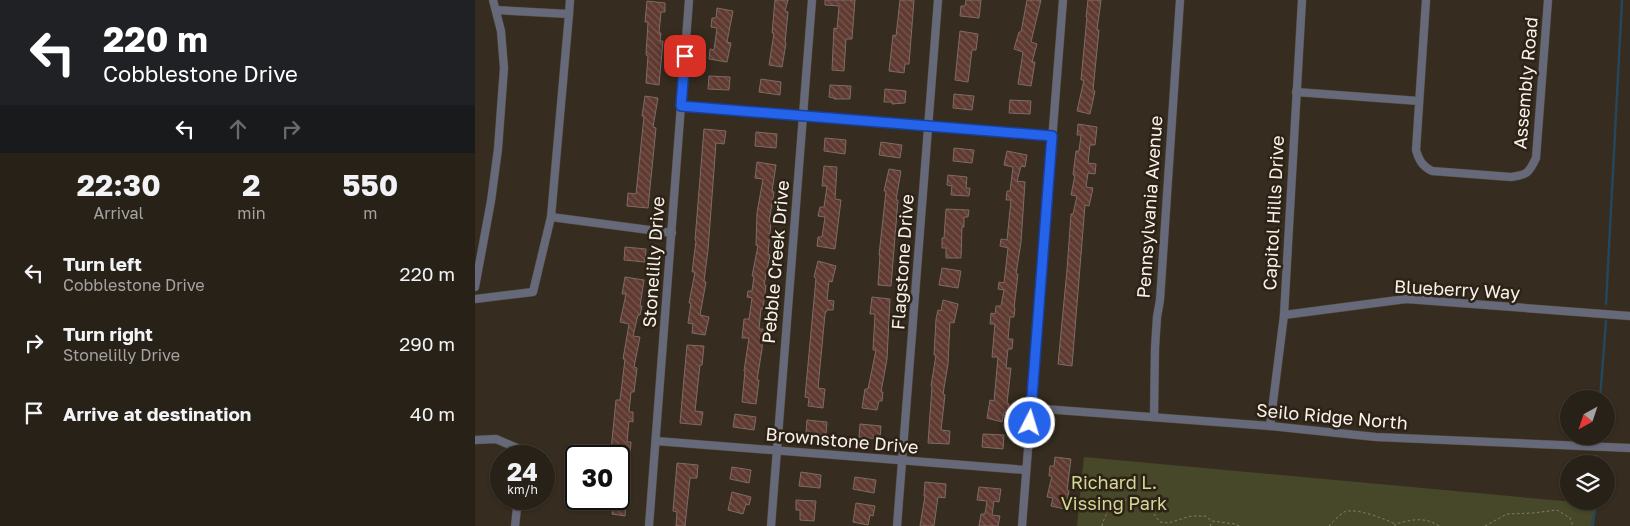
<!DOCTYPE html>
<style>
:root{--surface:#282117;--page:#302920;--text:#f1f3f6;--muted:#a5a3a1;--line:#443e36}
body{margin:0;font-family:"Golos Text",sans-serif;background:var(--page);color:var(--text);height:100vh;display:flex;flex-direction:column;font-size:19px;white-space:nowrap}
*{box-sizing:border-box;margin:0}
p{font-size:16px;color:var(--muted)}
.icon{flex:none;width:28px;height:28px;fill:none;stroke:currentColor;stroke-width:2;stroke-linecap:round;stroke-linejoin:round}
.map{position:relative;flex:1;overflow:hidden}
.sheet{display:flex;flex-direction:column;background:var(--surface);width:475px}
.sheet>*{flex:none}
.guide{background:#202124;color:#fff;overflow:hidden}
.needle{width:32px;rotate:220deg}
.buttons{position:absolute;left:1085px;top:390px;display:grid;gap:10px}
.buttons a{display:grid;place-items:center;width:55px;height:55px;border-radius:50%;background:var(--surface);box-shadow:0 1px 4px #0004,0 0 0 1px var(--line);font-size:25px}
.speed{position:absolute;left:15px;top:445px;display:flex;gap:10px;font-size:25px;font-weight:700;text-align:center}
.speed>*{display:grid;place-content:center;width:65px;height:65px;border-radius:50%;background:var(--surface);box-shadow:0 1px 4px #0004,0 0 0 1px var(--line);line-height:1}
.speed small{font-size:12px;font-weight:400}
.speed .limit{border:2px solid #111;border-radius:8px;background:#fff;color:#111}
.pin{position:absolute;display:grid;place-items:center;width:42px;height:42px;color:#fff;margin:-21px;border-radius:10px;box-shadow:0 2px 8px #0006}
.me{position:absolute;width:55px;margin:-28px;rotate:5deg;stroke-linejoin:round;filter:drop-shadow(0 0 4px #0008)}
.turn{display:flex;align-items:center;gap:18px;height:105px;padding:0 20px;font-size:22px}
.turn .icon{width:65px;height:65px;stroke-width:2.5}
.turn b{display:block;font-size:35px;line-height:42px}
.lanes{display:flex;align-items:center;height:48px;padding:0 20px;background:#0003;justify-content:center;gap:25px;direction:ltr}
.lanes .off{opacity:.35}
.eta{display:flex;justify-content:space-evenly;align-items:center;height:85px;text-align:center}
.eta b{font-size:30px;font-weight:700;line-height:35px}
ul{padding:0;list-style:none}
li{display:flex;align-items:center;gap:15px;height:70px;padding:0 20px}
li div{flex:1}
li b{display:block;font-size:19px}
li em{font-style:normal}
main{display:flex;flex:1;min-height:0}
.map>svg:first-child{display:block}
.green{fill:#474829}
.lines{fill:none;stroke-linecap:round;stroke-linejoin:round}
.stream{stroke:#24475d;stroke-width:2.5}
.building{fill:url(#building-back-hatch);stroke:#7f6b66}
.minor-casing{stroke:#51483b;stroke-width:9}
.path{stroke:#857c71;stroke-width:1;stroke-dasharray:2.5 2.5;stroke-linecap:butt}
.minor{stroke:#666979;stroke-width:8}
.route-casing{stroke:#184099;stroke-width:12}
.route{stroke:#2563eb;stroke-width:9}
.labels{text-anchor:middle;stroke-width:5;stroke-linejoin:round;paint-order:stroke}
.street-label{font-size:18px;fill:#f9f2ea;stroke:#2c2216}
.park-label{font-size:18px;fill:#d4d796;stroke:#2c2216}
</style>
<main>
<section class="sheet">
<div class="guide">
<div class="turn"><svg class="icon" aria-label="left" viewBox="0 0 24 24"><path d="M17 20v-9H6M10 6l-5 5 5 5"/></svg><div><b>220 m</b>Cobblestone Drive</div></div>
<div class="lanes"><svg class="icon" aria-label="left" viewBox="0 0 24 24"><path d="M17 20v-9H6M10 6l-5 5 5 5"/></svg><svg class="icon off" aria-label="ahead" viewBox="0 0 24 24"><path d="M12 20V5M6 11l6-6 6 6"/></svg><svg class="icon off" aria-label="right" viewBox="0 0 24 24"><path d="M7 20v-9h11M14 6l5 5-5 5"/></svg></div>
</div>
<div class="eta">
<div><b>22:30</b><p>Arrival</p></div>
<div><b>2</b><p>min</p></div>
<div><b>550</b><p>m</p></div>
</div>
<ul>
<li><svg class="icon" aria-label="left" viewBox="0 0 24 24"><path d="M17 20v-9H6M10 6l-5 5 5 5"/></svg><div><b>Turn left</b><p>Cobblestone Drive</p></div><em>220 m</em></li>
<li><svg class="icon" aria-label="right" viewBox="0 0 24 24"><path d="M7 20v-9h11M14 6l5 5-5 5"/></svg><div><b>Turn right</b><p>Stonelilly Drive</p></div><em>290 m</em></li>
<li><svg class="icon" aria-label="arrive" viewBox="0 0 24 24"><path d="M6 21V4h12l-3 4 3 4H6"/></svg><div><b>Arrive at destination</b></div><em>40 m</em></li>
</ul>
</section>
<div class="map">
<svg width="1155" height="526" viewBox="0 0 1155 526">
<defs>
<pattern id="building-back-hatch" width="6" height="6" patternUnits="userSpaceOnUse" patternTransform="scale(1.25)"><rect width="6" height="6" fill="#5f3a31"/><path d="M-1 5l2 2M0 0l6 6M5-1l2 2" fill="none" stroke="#77574f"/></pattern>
</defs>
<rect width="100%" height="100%" fill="#362c1f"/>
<!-- green -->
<path class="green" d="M609,457L1121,504L1119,526H602Z"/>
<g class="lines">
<!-- stream -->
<g class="stream">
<path d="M1131,304L1147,0"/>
<path d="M1125,399L1131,321"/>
<path d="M1122,438L1123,436"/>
<path d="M1122,456L1123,464"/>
<path d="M1117,526L1122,501"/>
</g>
</g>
<!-- building -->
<g class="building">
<path d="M300,0H313L310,11L313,12L310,43H311L307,67L294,65L299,33H297Z"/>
<path d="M350,0H380L377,39H371L369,71L357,70L359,28L362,29L364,6L350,5Z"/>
<path d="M425,0H439L434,64H430L429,73L414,71L418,35L421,36Z"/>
<path d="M491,0H506L504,18L485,16L486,6H490Z"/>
<path d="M552,0H566L556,42L562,44L557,62H560L556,86L543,84L548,52L539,49L544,32H546Z"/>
<path d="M613,0H626L622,30H624L618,90L620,91L615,114L602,111L609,80H606L612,17H611Z"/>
<path d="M172,1L190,3V12H186L184,33H186L185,41H188L184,85L171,83L173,56L171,55L173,22H170Z"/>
<path d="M242,8L258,11L252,42L256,43L252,62L234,59L235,49L239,50L242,28L236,27L237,18H241Z"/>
<path d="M485,31L503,34L501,50H497L493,82L480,80Z"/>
<path d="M234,76L255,77L254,90L233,89Z"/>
<path d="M286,79L306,82L305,95L284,92Z"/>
<path d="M355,85L376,86L375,99H359V98L354,97Z"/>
<path d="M410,89L431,91L430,103L417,104V102H409Z"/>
<path d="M479,94L499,96L497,110L478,108Z"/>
<path d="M170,96L183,98L178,127L181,128L173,208L152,206L153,193L161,194L169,116H167Z"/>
<path d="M535,100L556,101L555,114L534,113Z"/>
<path d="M603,124L622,127L620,145H615L613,163L621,164L620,174L613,173L611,187L618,188L614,206L610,205L597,366L583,364L592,270L596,214H598L602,196L596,195L600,175H598L601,151H604L606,135H602Z"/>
<path d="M229,129L251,131L249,144L241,143L233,250L229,281L231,282L225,315L234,317L230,335L217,333L218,324L213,323L216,303H214L220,272H217L221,241L220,240Z"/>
<path d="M281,132L302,134L301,148L280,146Z"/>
<path d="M350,138L371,140L370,154L349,151Z"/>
<path d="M406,142L427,145L425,158L404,155Z"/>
<path d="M479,148L499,150L497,163L478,161Z"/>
<path d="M532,151L552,155L550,167L546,166L542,181L550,182L546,242L541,274H543L539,308H540L539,317H535L533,339H538L537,349H533L531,368H536L532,403L534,404L532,413L529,412L527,422L512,418L515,400L519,401L523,357H517L520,324H515L516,313L520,314L521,306H526L529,290L523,289L524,282L529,283L533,248L525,246L526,239L532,240L536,200H531L532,191H535L538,167L529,165Z"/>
<path d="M282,162L301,165L297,191L299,192L294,222H296L293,254L295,255L289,285H291L288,309H286L284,329H288L287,349L282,380H284L281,404L267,402L270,371H269L274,338H267L269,319H274L277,298L272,297L273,291H277L279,276H277L283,246L281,245L282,213L288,179L280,178Z"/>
<path d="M349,166L362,167L360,199L366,200L360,249L342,246L343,237H347L350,217L343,216L345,207H349L352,186H347Z"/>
<path d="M414,169L426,171L421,200H423L416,286L403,285L405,255H404L411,191H409Z"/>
<path d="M473,175L492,177L491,188H495L494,196L476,195L477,186L472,185Z"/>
<path d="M471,209L494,210L493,217H489V227H487L486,258H471V248H467V238H469Z"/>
<path d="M150,247L171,249L170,262L149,260Z"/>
<path d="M343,261L361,266L357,282L354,281L352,300L359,301L358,310H352L350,314L343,388L350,389L348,408L333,406L334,398L330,397L341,278L339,277Z"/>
<path d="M467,268L486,271L483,288L464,285Z"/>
<path d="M150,277L169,280L165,306H167L165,315H163L158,336L165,337L159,367L162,368L159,392H156L154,412H158V422L154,421L152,442H156L150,516L137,514L139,499H144V451L136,450L141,400H145L150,359H148L154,324L145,322L151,294H147Z"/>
<path d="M397,297L415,299L412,359L406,392H408L407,401H404L402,410L387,408L390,389H393L401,350H398L400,314H395Z"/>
<path d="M468,300L483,304L479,323L475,322L473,364L468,394L470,395L466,430L475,431L474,444L453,443L457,386H456L461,355H459L461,319L463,310L466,311Z"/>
<path d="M212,345L229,346L227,365H225L220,411L228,412L226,425L205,423Z"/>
<path d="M260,414L281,417L279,430L258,427Z"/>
<path d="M332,420L352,422L351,435L331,433Z"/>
<path d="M385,424L406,426L405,439L384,437Z"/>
<path d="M508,434L529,435L528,449L507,447Z"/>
<path d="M580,457L596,459L592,490L594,491L590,509L576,506L578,498L572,497L577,476H574L575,466H579Z"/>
<path d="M202,463L223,465L222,478H215L210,526H201L202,512L198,511Z"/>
<path d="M257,467L276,470L274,483L255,479Z"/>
<path d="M326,472L346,475L345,488L324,486Z"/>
<path d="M380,477L401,480L399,493L378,489Z"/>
<path d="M450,482L471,484L470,498L463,497L459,526H445L450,496H449Z"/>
<path d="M504,487L526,489L524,502L519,501L517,515L525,516L523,526H504L506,514H510L512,501L502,500Z"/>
<path d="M257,492L276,497L274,505L271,504L268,514L253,510Z"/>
<path d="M321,500L341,501L339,521L325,520V510H321Z"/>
<path d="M381,503L400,506L398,516L395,515L393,525L378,522Z"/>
</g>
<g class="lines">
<defs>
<g id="minor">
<path d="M951,0L941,150C944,160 947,166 957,171L1036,177C1052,175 1054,173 1061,158L1073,0"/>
<path d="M94,14L95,0"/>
<path d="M821,92L944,101"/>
<path d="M206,106L577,136"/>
<path d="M76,217L197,233"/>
<path d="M0,287L16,201L23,149L29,68L26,31L18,0"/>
<path d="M0,299L58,292L76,217L94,14L21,10"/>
<path d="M809,315L931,299L1155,316"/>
<path d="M556,408L795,426L901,437L1155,448"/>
<path d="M679,416L680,348L682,317L685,300L705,0"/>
<path d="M795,426L809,315L827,0"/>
<path d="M0,440L21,439L42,448V456"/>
<path d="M181,441L551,470"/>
<path d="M40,526L43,499"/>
<path d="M174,526L214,0"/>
<path d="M296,526L337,0"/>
<path d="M422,526L463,0"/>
<path d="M547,526L588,0"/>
</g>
</defs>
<!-- minor casing -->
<use href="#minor" class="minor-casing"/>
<!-- path -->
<g class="path">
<path d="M627,526C632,504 652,491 672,507C677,511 681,517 685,522L693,523L716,516H730L737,521L760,524L764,526"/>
<path d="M735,526L737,522"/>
<path d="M854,526C857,523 865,514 869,512C880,507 910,519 920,524"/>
<path d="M920,526V524C936,520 949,516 964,526"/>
<path d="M1010,526L1032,514L1058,513L1082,510L1095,518L1098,526"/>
</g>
<!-- minor -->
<use href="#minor" class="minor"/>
</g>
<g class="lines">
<defs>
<path id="route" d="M210,56L206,106L577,136L555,423"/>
</defs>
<!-- route casing -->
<use href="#route" class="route-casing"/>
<!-- route -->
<use href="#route" class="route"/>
</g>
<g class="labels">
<!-- street labels -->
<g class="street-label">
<text transform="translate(1051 83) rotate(-85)" y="6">Assembly Road</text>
<text transform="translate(675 207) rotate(-86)" y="6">Pennsylvania Avenue</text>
<text transform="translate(799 213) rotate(-87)" y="6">Capitol Hills Drive</text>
<text transform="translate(179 262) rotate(-86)" y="6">Stonelilly Drive</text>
<text transform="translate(301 262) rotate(-85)" y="6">Pebble Creek Drive</text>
<text transform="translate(428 262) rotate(-86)" y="6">Flagstone Drive</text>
<text transform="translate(982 290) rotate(3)" y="6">Blueberry Way</text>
<text transform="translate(857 417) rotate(5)" y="6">Seilo Ridge North</text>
<text transform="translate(367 441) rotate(5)" y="6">Brownstone Drive</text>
</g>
<!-- park labels -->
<g class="park-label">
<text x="639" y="489">Richard L.<tspan x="639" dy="21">Vissing Park</tspan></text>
</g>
</g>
</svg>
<div class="buttons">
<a><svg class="needle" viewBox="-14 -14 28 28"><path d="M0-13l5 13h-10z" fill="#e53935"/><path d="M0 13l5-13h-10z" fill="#a5a3a1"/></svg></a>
<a><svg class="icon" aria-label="layers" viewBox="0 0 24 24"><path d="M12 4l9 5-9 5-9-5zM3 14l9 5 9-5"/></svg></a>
</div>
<div class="speed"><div>24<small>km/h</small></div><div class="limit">30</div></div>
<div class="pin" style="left:210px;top:56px;background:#d93025"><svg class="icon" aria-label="arrive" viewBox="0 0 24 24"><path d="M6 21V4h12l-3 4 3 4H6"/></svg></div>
<svg class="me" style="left:555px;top:423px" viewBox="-20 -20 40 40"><circle r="17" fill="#2563eb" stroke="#fff" stroke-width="3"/><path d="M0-11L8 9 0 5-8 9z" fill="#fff"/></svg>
</div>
</main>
